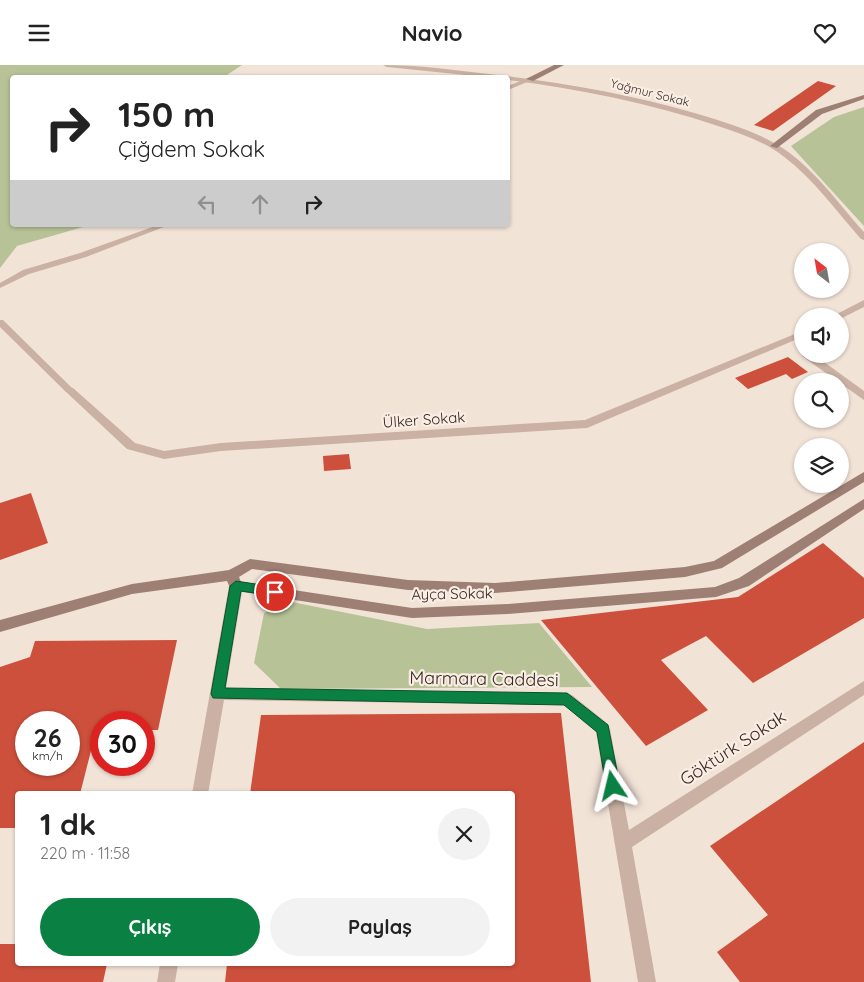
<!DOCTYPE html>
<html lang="tr">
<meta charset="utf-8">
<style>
:root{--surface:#fff;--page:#f2f2f2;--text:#222;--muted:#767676;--accent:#0b8043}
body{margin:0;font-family:Quicksand,sans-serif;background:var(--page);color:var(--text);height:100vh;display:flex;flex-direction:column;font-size:19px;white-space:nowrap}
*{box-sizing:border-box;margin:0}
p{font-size:16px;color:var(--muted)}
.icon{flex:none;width:28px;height:28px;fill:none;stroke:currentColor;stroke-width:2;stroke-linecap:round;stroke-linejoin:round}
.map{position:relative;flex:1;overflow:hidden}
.details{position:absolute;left:15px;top:726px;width:500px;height:175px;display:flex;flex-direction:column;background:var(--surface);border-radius:5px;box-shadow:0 1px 4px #0004}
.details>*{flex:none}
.hud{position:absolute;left:10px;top:10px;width:500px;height:152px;border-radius:5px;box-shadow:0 1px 4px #0004;background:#fff;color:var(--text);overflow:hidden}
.needle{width:32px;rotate:329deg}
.buttons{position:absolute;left:794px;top:178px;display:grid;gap:10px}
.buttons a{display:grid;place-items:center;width:55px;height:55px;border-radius:50%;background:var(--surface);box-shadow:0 1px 4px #0004;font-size:25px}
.speed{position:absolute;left:15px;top:646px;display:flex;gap:10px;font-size:25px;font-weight:700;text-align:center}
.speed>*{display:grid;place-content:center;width:65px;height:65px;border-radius:50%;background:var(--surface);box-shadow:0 1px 4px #0004;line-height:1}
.speed small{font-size:12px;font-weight:400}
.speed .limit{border:8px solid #d22;background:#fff;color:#111}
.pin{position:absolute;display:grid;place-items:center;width:42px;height:42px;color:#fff;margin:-21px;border:2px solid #fff;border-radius:50%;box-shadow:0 1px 5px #0007}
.me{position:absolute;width:55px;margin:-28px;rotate:350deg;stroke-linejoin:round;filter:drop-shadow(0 0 4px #0008)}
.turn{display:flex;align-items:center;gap:18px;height:105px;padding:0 25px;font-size:22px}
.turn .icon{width:65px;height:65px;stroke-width:2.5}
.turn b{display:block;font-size:35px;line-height:42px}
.lanes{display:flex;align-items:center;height:48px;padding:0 25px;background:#0003;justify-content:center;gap:25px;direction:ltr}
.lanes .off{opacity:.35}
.round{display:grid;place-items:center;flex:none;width:52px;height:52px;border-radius:26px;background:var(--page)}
.headline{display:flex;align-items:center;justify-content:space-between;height:85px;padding:0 25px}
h1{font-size:30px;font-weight:700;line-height:38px}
.primary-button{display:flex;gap:10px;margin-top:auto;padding:10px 25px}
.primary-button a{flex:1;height:58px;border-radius:30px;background:var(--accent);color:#fff;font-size:20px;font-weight:700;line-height:58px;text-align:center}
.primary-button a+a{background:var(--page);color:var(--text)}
header{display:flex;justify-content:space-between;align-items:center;height:65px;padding:0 25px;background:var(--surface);font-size:22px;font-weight:700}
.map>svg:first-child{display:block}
.green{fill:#b7c297}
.building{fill:#cc503b;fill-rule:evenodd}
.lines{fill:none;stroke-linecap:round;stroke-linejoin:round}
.lane{fill:#cab1a3;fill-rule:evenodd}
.street{fill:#cab1a3;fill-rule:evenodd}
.secondary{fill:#9e7f74;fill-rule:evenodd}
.route{fill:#0b8043;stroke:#07532c}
.labels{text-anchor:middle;stroke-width:4.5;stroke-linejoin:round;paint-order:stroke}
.far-street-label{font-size:12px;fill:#352925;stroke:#faede3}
.street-label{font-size:15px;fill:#352925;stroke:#faede3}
.near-street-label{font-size:18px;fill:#352925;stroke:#faede3}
</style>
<header><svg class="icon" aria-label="menu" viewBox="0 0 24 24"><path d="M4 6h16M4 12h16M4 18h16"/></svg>Navio<svg class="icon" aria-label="heart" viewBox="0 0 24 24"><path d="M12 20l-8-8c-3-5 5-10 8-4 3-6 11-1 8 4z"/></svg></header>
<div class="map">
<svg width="864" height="917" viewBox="0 0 864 917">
<rect width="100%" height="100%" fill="#f2e3d7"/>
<!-- green -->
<g class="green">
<path d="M0,0H242L224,12H12V160H90L17,181L0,203Z"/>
<path d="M864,42V161L791,81L834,52Z"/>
<path d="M292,537L427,564L539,558L592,622L281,624L254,598L264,548Z"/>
</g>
<!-- building -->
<g class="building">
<path d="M818,16L836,21L773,66L754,60Z"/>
<path d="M788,292L808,307L792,314L786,309L748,324L735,313Z"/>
<path d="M349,389L351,404L324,406L323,391Z"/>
<path d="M31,428L48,478L0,495V438Z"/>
<path d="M823,478L864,513V553L753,618L706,571L661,595L708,645L646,681L541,555L738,532Z"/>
<path d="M177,575L158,665H144V658H101V666H96L80,729H18V763H0V602L30,592L35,576ZM26,658H69V700H26Z"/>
<path d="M561,648L591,917H225L227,899H512V729H250L261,650Z"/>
<path d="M864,677V917H740L717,887L768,850L710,781Z"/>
<path d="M0,879H18V899H107L103,917H0Z"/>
</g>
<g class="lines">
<!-- lane -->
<g class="lane">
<path d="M530,12L533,14L532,15L508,25V21Z"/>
<path d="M158,160H169L86,192L29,209L0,223V218L23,205L80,188Z"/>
<path d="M0,255H3L72,323L73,325L72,327H66L0,262Z"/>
</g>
<!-- street -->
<g class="street">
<path d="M383,0C419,0 454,5 489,9C560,17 630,29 698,49C724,57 752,65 776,79C812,100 836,136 864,167V175L861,174C836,146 814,114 783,91C764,76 741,69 718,61C650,38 579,24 508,15V12H485L387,2Z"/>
<path d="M864,235V242L842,253L833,251Z"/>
<path d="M802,266V272L587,363L221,386L164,394L127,384L64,325L69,322L73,323L135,378L164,386L221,378L585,355Z"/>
<path d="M802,287V289H813L864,326V335L802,291Z"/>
<path d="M236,516L241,517L243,521L226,623L567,628L572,630L608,659L610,664L629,765L864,616V630L632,782L656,917H638L596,667L564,640L224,635L208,729H192L229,521L231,517Z"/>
<path d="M160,899H178L175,917H157Z"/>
</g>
<!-- secondary -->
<g class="secondary">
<path d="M554,0H564L533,16L526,14Z"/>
<path d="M864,30V34L822,49L777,83L770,81L816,45Z"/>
<path d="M864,407V417L722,503L685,512L495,528L408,525L252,504L239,512L241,517L412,543L507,539L715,522L739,513L864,434V444L749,521L716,532L507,549L412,553L236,526L231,525L227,516L132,529L0,567V555L132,519L229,505L250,494L408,515L495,518L685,502L714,496Z"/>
</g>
</g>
<!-- route -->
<path class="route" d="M236,516L275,522L281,527L275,531L241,526L225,623L567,628L608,660L620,721L618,726L613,728L608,726L606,721L597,667L564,640L213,633L211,629L230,521Z"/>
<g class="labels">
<!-- far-street labels -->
<g class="far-street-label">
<text transform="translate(650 28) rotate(14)" y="4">Yağmur Sokak</text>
</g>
<!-- street labels -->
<g class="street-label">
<text transform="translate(424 355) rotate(-4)" y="5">Ülker Sokak</text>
<text transform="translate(452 529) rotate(-1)" y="5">Ayça Sokak</text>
</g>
<!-- near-street labels -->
<g class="near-street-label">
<text transform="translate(484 614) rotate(1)" y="6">Marmara Caddesi</text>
<text transform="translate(733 683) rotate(-33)" y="6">Göktürk Sokak</text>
</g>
</g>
</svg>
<div class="buttons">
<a><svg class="needle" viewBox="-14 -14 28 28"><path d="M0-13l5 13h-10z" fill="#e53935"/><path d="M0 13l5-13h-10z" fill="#767676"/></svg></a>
<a><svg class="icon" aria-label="sound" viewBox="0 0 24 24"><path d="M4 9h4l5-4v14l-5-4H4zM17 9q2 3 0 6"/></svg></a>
<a><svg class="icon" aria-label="search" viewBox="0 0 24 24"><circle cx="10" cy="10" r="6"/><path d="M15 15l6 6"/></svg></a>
<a><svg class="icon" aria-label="layers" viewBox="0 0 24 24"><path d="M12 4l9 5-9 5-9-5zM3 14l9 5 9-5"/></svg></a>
</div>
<div class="speed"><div>26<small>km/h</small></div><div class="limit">30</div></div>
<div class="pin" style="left:275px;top:527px;background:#d93025"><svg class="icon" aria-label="arrive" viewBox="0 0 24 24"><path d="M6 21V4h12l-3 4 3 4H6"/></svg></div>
<svg class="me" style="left:613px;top:721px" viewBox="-20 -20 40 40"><path d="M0-17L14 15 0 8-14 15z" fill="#0b8043" stroke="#fff" stroke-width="4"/></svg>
<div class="hud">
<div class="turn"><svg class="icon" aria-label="right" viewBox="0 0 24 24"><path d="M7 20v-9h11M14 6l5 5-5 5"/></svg><div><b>150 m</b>Çiğdem Sokak</div></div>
<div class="lanes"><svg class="icon off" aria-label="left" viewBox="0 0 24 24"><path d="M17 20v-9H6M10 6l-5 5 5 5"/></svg><svg class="icon off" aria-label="ahead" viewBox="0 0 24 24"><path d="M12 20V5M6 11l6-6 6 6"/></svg><svg class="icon" aria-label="right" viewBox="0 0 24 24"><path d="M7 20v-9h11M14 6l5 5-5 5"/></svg></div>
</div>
<section class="details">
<div class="headline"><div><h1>1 dk</h1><p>220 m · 11:58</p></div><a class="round"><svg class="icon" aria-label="close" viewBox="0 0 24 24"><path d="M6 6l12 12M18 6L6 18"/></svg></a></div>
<div class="primary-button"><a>Çıkış</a><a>Paylaş</a></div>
</section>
</div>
